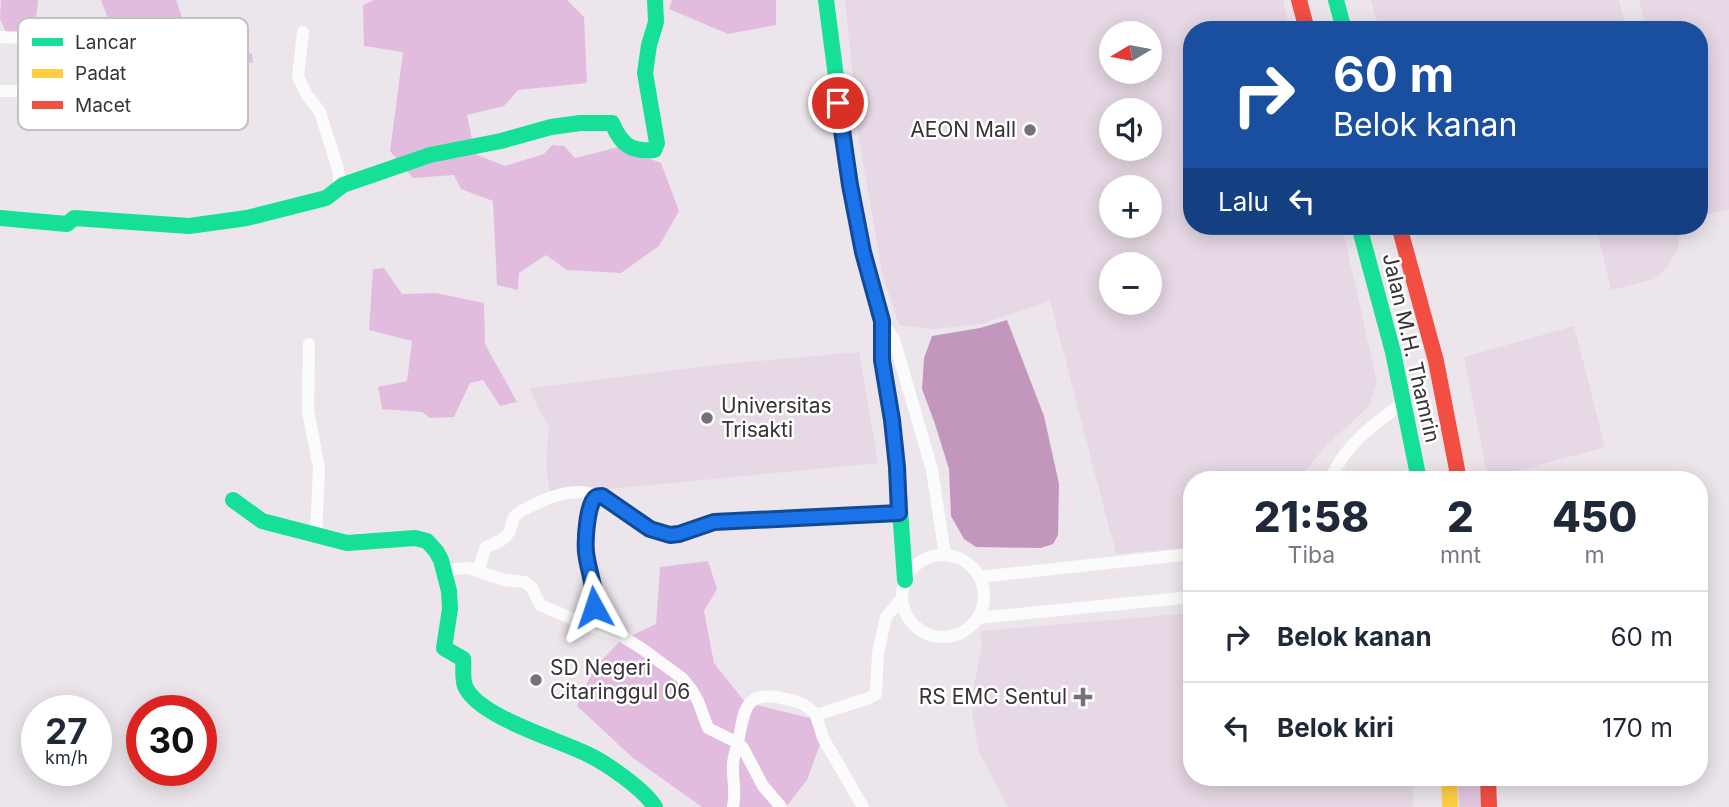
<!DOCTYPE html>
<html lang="id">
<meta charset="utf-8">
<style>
:root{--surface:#fff;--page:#f2f2f3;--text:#1f2937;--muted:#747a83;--line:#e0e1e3}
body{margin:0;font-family:Inter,sans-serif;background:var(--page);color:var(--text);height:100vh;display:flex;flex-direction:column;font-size:26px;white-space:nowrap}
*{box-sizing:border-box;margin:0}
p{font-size:23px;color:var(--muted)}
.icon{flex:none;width:38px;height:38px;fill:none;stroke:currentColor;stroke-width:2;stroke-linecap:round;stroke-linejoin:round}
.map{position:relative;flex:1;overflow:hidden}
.side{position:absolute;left:1183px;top:471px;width:525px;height:315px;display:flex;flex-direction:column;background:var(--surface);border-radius:28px;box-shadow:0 4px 18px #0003}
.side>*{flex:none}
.banner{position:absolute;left:1183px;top:21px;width:525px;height:214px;border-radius:28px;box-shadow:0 4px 18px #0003;background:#1a4fa0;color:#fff;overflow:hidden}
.needle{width:46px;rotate:260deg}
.controls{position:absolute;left:1099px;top:21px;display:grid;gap:14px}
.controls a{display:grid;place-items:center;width:63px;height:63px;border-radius:50%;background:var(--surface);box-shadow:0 4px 18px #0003;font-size:35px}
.speed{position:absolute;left:21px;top:695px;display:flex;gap:14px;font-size:35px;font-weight:700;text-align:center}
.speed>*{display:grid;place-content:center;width:91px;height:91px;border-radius:50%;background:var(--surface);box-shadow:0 4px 18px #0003;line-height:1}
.speed small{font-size:18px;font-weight:400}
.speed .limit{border:10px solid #d22;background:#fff;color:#111}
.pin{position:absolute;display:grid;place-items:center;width:60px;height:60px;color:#fff;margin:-30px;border:4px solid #fff;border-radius:50%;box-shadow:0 2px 7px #0007}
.me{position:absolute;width:77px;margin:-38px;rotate:355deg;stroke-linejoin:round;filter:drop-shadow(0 0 5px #0008)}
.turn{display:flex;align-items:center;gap:24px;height:147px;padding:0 35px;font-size:32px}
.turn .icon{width:91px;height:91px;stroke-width:2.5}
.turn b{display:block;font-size:49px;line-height:60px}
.then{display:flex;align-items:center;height:66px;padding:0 35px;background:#0003;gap:14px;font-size:26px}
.eta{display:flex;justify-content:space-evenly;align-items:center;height:119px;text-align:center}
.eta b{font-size:42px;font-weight:800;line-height:49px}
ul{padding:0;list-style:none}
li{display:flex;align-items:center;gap:21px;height:91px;padding:0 35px;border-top:2px solid var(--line)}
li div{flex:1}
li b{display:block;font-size:26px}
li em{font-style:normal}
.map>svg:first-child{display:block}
.built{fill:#e6d8e4;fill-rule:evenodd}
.green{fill:#e3c7df}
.forest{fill:#e2bcde}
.water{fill:#c396bd}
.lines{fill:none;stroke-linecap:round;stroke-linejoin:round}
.street{stroke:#fcfbfc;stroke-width:12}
.fast{stroke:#16e098;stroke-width:16}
.slow{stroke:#ffcf43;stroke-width:16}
.jam{stroke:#f24e42;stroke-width:16}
.route-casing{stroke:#114b97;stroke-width:18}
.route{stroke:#1a73e8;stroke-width:12}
.poi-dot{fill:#767176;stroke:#fff;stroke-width:2.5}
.labels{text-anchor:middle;stroke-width:5;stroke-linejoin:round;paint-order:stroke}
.poi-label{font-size:21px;fill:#373236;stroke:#fff;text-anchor:end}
.street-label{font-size:21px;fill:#373236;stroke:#fff}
.key{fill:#fff;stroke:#c3c2c3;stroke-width:2}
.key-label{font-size:19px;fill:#373236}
</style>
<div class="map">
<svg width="1729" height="807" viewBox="0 0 1729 807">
<rect width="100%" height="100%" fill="#ece6ec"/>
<!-- built -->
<g class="built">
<path d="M845,0H1283L1290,30H1192V226H1342L1377,382L1369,406L1323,449L1302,476L1301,479L1192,480V547L1116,554L1050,301L981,324L934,329L899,325L882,273L859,138ZM1150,33V72H1111V33ZM1150,110V149H1111V110ZM1150,187V226H1111V187ZM1150,264V303H1111V264Z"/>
<path d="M1371,0H1619L1627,30H1379Z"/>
<path d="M1639,0H1729V209L1699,216V30H1647Z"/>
<path d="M1596,226H1680L1678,248L1668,266L1654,279L1611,290Z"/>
<path d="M1574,326L1605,447L1488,479L1464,357Z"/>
<path d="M859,352L878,463L550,495L546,465L549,426L538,409L530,388L714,365Z"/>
<path d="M1192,613V777H1413V807H1008L979,752L972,714L975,680L982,647L980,631Z"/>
</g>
<!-- green -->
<path class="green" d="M1458,777H1480L1482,807H1459Z"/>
<!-- forest -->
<g class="forest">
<path d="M1,0H38L35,31L6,32L0,19Z"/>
<path d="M101,0H176L184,22L204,37L252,54L253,63C218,57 204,56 176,34L115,37Z"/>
<path d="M374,0H567L584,17L587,83L518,90L504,106L467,115L475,154L505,166L544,154L552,145L564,146L575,158L619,147L661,163L679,211L659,246L621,273L567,270L546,255L519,273L518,290L497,285L493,201L461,189L454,175L413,178L390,151L403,52L364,46L363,5Z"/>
<path d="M672,0H776V25L728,34L669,9Z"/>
<path d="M384,268L402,294L436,293L484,303L485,344L517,402L500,406L483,380L470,383L454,417L430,418L422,412L382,409L378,387L407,381L412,341L369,330L373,269Z"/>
<path d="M708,561L717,589L704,611L714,663L745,702L810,718L822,739L807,780L786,807H702L633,758L577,706L593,670L620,641L656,624L660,567Z"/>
</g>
<!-- water -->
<path class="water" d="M1007,320L1044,416L1059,484L1058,535L1053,544L1041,548L976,547L964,539L951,516L949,469L935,424L922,389L924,358L932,336L980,328Z"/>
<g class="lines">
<!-- street -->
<g class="street">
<path d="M303,32L298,77L307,95L320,112L338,169L340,186"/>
<path d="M0,37L72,40L100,39"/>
<path d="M0,91H31"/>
<path d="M882,322L894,339L932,470L945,555"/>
<path d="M309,344L308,411L319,468L316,534"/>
<path d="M1330,480C1345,444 1375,423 1405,402"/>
<circle cx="943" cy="596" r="41"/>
<path d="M444,570L468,568L504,580L525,582L532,588L540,605L587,625L620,635L641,648L682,678L691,689L698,701L708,728L738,743L743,748L763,786L781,807"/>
<path d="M478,571L486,547C494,544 505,540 509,532C512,527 511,521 515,516C519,511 524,510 529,507C552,496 574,486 599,496"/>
<path d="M979,577L1192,554"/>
<path d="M977,618L1192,597"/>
<path d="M587,625C591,615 596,605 595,593C594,582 590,572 587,561C583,542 585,513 596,497L602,496L650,529L670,535L679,534L714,522L899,513"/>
<path d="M816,715L823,738L863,807"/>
<path d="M733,807C736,794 733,782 733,769C732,758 737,748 739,737C744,712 745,692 777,697C792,700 806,702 816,715L869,698L876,694L878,653L886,617L902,598"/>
</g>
<!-- fast -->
<g class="fast">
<path d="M826,0L850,185L863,252L882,321V360L892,420L897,467L905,580"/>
<path d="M1336,0L1344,30"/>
<path d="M0,218L67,224L74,218L189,226L247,218L326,198L343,185L430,155L501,141L551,127L580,123H612C621,144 630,152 654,150L657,143L645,73L649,45L656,22L655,0"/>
<path d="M1359,226L1393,352L1419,480"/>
<path d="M233,500L262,521L347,543L415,538L427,541L436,551L441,560L449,591L450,609L444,648L463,659C464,667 462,678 465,686C478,717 557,739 587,754C606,763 644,789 655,807"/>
</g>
<!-- slow -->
<path class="slow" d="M1449,777L1450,807"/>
<!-- jam -->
<g class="jam">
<path d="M1299,0L1307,30"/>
<path d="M1399,226L1436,361L1459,480"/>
<path d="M1488,777L1489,807"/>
</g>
</g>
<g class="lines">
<defs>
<path id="route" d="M594,607C596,587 588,571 586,552C585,541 587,502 596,497C598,496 600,496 602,496L650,529L670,535L679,534L714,522L899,513L897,467L892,420L882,360V321L863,252L850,185L838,103"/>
</defs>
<!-- route casing -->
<use href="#route" class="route-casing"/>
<!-- route -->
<use href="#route" class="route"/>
</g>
<!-- markers -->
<g class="poi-dot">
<circle cx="1030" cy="130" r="7"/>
<circle cx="707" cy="418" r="7"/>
<circle cx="536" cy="680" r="7"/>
<path d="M1079.5 686.5h7v7h7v7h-7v7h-7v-7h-7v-7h7z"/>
</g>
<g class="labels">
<!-- poi labels -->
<g class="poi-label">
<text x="1016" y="137">AEON Mall</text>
<text x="721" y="413" text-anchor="start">Universitas<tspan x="721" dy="24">Trisakti</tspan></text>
<text x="550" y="675" text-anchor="start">SD Negeri<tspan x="550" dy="24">Citaringgul 06</tspan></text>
<text x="1067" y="704">RS EMC Sentul</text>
</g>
<!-- street labels -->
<g class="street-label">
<text transform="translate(1411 348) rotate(77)" y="7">Jalan M.H. Thamrin</text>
</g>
</g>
<!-- legend -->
<rect x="18" y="18" width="230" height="112" rx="10" class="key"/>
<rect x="32" y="38" width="31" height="8" fill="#16e098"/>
<rect x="32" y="69" width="31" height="9" fill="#ffcf43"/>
<rect x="32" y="101" width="31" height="8" fill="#f24e42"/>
<g class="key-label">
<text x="75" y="49">Lancar</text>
<text x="75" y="80">Padat</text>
<text x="75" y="112">Macet</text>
</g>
</svg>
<div class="controls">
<a><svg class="needle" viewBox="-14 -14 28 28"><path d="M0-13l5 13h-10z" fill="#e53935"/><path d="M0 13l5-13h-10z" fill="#747a83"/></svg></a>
<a><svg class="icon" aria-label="sound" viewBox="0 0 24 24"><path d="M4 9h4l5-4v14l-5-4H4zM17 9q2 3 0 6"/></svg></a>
<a>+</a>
<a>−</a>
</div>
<div class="speed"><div>27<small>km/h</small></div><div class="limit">30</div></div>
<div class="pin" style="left:838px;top:103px;background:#d93025"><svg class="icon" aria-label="arrive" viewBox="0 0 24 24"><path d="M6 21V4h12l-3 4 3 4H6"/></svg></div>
<svg class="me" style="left:594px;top:607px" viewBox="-20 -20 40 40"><path d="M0-17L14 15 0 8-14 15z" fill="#1a73e8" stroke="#fff" stroke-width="4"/></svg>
<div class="banner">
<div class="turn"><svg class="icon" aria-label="right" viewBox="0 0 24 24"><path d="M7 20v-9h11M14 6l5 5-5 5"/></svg><div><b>60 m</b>Belok kanan</div></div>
<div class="then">Lalu<svg class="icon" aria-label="left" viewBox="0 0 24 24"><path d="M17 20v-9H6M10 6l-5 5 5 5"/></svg></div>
</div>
<section class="side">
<div class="eta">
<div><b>21:58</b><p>Tiba</p></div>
<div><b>2</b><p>mnt</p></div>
<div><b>450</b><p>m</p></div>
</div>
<ul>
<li><svg class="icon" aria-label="right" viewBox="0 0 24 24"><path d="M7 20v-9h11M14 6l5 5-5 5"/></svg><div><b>Belok kanan</b></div><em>60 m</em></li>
<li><svg class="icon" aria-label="left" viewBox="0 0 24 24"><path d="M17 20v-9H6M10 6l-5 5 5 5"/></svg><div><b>Belok kiri</b></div><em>170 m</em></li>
</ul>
</section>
</div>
